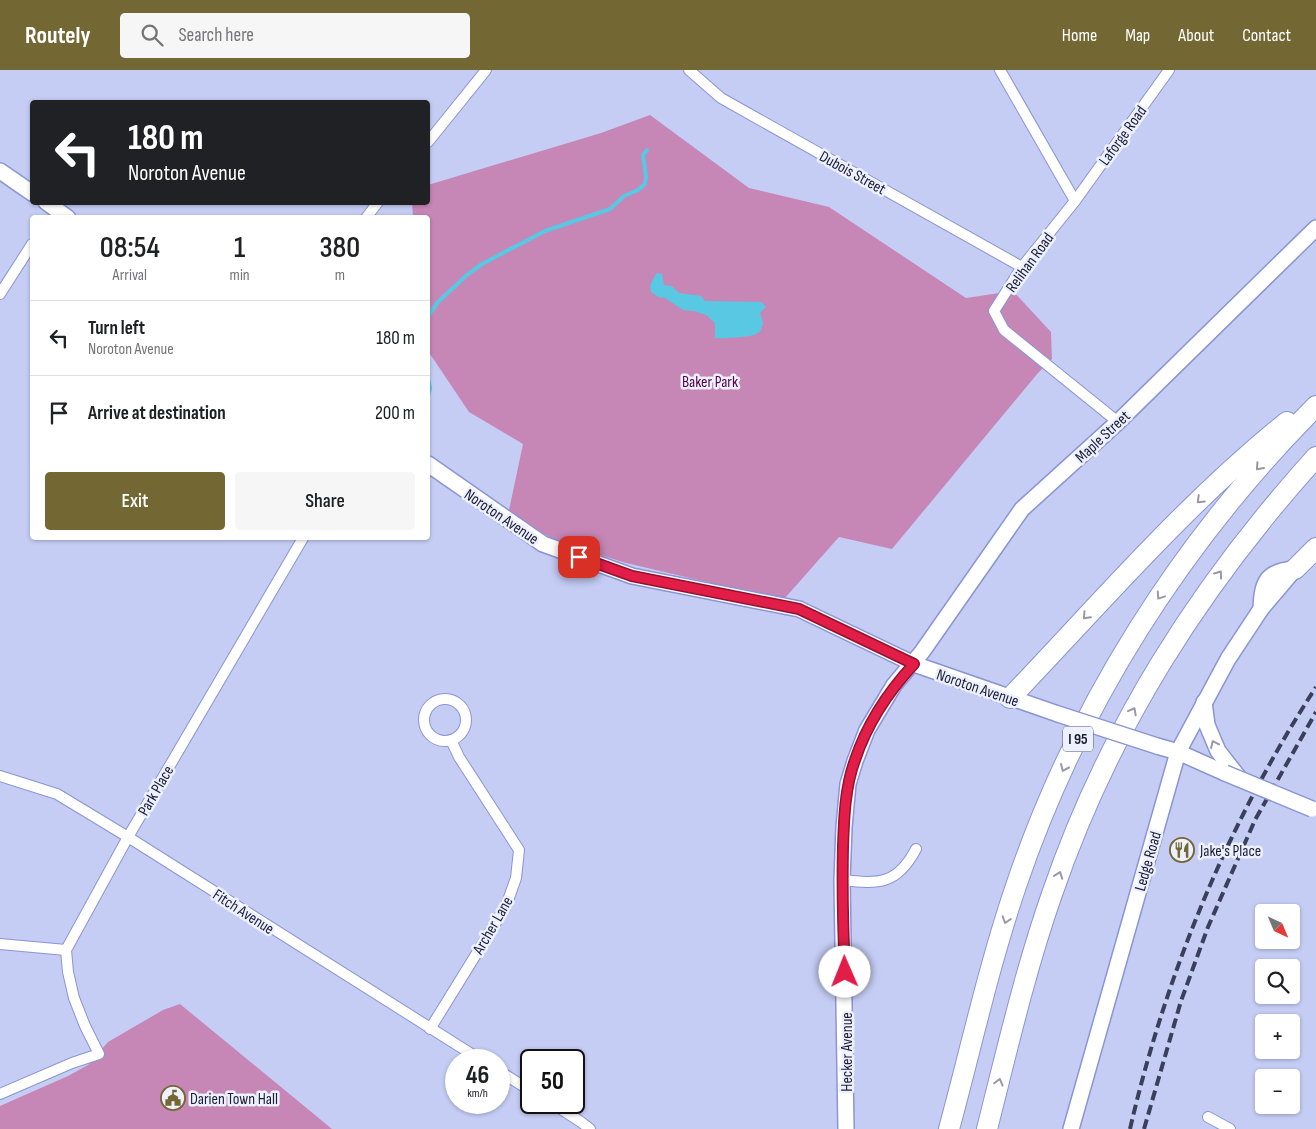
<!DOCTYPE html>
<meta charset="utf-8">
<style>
:root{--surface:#fff;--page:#f6f6f6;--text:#202124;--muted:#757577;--line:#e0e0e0;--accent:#736734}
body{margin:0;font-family:"Sofia Sans Condensed",sans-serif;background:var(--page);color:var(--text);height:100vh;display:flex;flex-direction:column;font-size:19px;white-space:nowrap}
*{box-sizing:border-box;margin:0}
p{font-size:16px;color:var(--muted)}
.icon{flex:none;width:28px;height:28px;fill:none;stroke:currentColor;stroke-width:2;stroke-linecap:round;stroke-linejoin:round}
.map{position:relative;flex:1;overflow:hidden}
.drawer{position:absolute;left:30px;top:145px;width:400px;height:325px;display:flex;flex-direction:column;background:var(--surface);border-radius:5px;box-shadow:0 1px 4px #0004}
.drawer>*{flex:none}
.hud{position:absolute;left:30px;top:30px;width:400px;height:105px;border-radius:5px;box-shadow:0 1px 4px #0004;background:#202124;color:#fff;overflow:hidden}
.needle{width:32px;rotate:136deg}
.buttons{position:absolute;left:1255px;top:834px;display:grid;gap:10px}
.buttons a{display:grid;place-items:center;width:45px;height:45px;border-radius:5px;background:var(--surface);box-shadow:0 1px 4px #0004;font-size:25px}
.speed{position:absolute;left:445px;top:979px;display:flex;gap:10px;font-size:25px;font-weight:700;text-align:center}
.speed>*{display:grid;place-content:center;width:65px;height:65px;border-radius:50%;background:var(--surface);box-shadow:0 1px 4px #0004;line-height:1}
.speed small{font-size:12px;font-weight:400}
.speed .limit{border:2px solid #111;border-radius:8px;background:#fff;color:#111}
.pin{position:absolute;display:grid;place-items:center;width:42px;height:42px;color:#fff;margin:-21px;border-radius:10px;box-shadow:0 2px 8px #0006}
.me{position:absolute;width:55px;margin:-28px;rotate:359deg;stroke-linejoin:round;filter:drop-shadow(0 0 4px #0008)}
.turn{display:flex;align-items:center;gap:18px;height:105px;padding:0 15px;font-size:22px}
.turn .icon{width:65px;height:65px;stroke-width:2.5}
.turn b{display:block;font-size:35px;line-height:42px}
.eta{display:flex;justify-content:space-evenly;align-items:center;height:85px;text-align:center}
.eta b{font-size:30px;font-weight:600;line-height:35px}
.primary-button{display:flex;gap:10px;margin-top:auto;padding:10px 15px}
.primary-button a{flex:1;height:58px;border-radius:5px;background:var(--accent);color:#fff;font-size:20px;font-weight:600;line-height:58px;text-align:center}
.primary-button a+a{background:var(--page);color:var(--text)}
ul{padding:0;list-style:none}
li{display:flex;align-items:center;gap:15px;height:75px;padding:0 15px;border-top:1px solid var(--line)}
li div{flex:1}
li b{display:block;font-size:19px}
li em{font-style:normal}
header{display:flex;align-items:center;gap:30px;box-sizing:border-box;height:70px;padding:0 25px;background:var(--accent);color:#fff}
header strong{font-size:24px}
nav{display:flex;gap:28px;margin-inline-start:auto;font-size:18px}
.search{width:350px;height:45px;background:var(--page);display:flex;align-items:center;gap:12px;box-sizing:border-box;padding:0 18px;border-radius:5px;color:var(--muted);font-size:19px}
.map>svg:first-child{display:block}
.green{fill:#c687b6}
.water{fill:#58c8e3}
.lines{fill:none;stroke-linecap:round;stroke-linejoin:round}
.stream{stroke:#58c8e3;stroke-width:4}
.street-casing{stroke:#8a95d3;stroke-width:12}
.secondary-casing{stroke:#8a95d3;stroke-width:18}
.highway-casing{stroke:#8a95d3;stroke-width:22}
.street{stroke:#fff;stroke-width:10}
.secondary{stroke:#fff;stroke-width:15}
.highway{stroke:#fff;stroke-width:20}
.rail{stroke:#3b3f5b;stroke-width:4;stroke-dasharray:10 5;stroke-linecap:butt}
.secondary-bridge-casing{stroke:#8a95d3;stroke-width:18;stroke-linecap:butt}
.secondary-bridge{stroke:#fff;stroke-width:15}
.oneway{stroke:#9899a5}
.route-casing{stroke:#92132f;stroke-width:12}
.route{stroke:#e11d48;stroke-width:9}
.labels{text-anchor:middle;stroke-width:5;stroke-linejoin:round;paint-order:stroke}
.shield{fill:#edf0fd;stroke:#595c72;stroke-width:1}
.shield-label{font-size:15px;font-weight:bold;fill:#1a1d36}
.street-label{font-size:16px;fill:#1a1d36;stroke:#edf0fd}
.park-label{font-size:16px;fill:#550048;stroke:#edf0fd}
.poi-label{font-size:16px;fill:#1a1d36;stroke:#edf0fd;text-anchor:start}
</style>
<header>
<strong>Routely</strong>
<div class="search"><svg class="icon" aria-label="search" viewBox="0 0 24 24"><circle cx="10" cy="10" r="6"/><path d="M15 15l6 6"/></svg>Search here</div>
<nav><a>Home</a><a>Map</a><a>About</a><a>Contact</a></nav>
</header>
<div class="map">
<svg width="1316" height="1059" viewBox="0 0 1316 1059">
<rect width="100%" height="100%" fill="#c5cdf5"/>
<!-- green -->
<g class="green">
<path d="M650,45L749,118L829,137L966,228L1013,221L1051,262L1052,289L1038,303L892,479L839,467L785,528L745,521L626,493L561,473L508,445L523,374L469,342L428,281V148L413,147L412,133L428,132V115L601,63Z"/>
<path d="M180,934L332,1059H0V1036L68,1006L88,995L108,972L163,940Z"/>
</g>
<!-- water -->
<path class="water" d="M657,203L662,204L664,215L672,216L679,223L701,226L705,231L761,232L766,237L760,243L763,253L761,260C759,262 757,264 754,265C748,267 720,269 715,268V253L706,245L694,241L683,240L665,228L658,227L651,222C649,214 653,209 657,203Z"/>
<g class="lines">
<!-- stream -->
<g class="stream">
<path d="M428,246L438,232L468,204L482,194L545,161L610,139L624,126L638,120L645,114L646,107L643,85L647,80"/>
<path d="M428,309L430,318L428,326"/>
<path d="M428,379V382"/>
</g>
<defs>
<g id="street">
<path d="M689,0L721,28L1022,197"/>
<path d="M1000,0L1075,131L1022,197L994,241L1004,260L1118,352"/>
<path d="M428,72L486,0"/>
<path d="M1075,131L1169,0"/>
<path d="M366,148L378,132"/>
<path d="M0,224L32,174"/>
<circle cx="445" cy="650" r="21"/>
<path d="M0,706L57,724L128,767L481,990"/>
<path d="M842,810C879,814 897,815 916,779"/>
<path d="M0,874L66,880"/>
<path d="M430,959L506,836L516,808L519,780L459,687L451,670"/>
<path d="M499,1001L531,1021"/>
<path d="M0,1024L72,993L99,984L85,956L74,928L68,902L66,880L128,767L303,468"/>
<path d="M550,1032L581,1052L590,1059"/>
<path d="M1208,1047L1230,1059"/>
</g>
<g id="secondary">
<path d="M0,101L32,123"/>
<path d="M46,132L68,148"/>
<path d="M428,394L543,474L632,506L799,539L914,594L1058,644"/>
<path d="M1261,539C1262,512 1266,501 1295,499"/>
<path d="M1204,632L1207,655L1218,681L1240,709"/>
<path d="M1157,676L1178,682L1225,703"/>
<path d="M846,1059L842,810L844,757L848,714L855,691L867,660L894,615L922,582L1022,439L1118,352L1316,158"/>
<path d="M1071,1059L1178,682L1228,589L1261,539L1295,499"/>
</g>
<g id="highway">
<path d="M1295,499L1316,478"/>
<path d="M1010,628C1100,534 1185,434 1287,352"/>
<path d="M949,1059C971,978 989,895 1016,816C1077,635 1182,471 1316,336"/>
<path d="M987,1059C1007,980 1025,901 1052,824C1109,658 1199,517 1316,387"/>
</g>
</defs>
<!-- street casing -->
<use href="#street" class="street-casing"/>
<!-- secondary casing -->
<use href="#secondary" class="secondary-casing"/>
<!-- highway casing -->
<use href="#highway" class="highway-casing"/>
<!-- street -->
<use href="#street" class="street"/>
<!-- secondary -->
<use href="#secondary" class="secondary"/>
<!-- highway -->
<use href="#highway" class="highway"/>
<!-- rail -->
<g class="rail">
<path d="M1130,1059C1166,903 1229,751 1316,617"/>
<path d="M1144,1059L1181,931L1208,857L1255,750L1316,642"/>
</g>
<defs>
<g id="secondary-bridge">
<path d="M1058,644L1157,676"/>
<path d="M1225,703L1312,739"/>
</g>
</defs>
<!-- secondary-bridge casing -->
<use href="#secondary-bridge" class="secondary-bridge-casing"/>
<!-- secondary-bridge -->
<use href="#secondary-bridge" class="secondary-bridge"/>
</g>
<!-- one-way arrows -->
<defs><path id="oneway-chevron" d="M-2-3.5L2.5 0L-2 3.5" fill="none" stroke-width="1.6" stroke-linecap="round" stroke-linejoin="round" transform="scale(1.25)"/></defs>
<g class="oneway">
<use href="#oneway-chevron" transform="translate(1259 397) rotate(132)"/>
<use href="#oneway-chevron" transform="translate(1200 430) rotate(136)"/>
<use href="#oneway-chevron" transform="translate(1219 504) rotate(-54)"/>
<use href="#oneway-chevron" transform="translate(1160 526) rotate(124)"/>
<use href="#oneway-chevron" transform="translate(1086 546) rotate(133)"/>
<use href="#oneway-chevron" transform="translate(1133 641) rotate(-62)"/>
<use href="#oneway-chevron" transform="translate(1214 674) rotate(-115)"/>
<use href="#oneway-chevron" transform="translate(1064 698) rotate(114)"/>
<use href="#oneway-chevron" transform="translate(1059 805) rotate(-70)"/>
<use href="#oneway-chevron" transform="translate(1006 850) rotate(108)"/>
<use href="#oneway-chevron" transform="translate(999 1012) rotate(-75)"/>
</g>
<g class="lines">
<defs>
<path id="route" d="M579,487L632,506L799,539L914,594C888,622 867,654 855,690C845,717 844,748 843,776C842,818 843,860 845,902"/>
</defs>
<!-- route casing -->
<use href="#route" class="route-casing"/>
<!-- route -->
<use href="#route" class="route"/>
</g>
<!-- icons -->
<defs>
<symbol id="restaurant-ring" viewBox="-11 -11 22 22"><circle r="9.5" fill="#edf0fd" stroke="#736734" stroke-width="1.5"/><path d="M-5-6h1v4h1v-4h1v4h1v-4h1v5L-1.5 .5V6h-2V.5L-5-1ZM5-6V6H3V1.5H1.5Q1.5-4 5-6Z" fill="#736734"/></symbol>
<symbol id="civic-ring" viewBox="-11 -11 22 22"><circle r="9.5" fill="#edf0fd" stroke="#736734" stroke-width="1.5"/><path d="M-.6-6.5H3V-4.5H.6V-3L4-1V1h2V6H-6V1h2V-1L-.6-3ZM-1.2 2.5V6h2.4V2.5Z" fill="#736734"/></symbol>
</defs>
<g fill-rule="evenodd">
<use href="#restaurant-ring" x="1168" y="766" width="28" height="28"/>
<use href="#civic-ring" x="159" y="1014" width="28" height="28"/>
</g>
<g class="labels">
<!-- shield labels -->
<rect class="shield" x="1063" y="656.5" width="30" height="25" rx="4"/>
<g class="shield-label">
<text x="1078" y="674">I 95</text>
</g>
<!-- street labels -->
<g class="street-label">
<text transform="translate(1122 65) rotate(-54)" y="6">Laforge Road</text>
<text transform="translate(853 102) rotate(29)" y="6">Dubois Street</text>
<text transform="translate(1029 192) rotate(-54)" y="6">Relihan Road</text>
<text transform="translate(1102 366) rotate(-43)" y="6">Maple Street</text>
<text transform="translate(502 446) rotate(34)" y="6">Noroton Avenue</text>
<text transform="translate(978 617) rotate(19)" y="6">Noroton Avenue</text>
<text transform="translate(155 720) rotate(-60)" y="6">Park Place</text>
<text transform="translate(1147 791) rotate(-74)" y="6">Ledge Road</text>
<text transform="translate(244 841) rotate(33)" y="6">Fitch Avenue</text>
<text transform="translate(492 855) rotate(-60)" y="6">Archer Lane</text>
<text transform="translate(846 982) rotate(-90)" y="6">Hecker Avenue</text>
</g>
<!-- park labels -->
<g class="park-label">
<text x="710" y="317">Baker Park</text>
</g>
<!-- poi labels -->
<g class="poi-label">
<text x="1200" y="786">Jake's Place</text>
<text x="190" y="1034">Darien Town Hall</text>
</g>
</g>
</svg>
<div class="buttons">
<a><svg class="needle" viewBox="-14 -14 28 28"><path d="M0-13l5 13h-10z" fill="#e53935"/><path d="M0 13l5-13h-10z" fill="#757577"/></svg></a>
<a><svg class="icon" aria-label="search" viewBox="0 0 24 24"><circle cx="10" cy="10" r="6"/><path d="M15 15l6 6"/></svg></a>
<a>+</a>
<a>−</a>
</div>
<div class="speed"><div>46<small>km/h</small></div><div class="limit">50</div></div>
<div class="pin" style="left:579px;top:487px;background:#d93025"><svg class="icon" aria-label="arrive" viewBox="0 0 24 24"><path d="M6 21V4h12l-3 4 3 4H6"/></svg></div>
<svg class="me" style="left:845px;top:902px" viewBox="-20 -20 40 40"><circle r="19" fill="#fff"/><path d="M0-13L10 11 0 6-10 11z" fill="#e11d48"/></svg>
<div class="hud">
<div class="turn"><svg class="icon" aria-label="left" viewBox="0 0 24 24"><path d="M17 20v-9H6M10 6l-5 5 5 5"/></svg><div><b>180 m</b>Noroton Avenue</div></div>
</div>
<section class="drawer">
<div class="eta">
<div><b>08:54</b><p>Arrival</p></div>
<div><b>1</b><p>min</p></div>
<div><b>380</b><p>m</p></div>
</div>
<ul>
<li><svg class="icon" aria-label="left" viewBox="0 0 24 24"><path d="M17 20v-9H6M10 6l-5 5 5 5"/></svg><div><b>Turn left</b><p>Noroton Avenue</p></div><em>180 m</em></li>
<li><svg class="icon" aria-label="arrive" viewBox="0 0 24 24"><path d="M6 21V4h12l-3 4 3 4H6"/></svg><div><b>Arrive at destination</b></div><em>200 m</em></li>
</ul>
<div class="primary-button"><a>Exit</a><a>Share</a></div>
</section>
</div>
